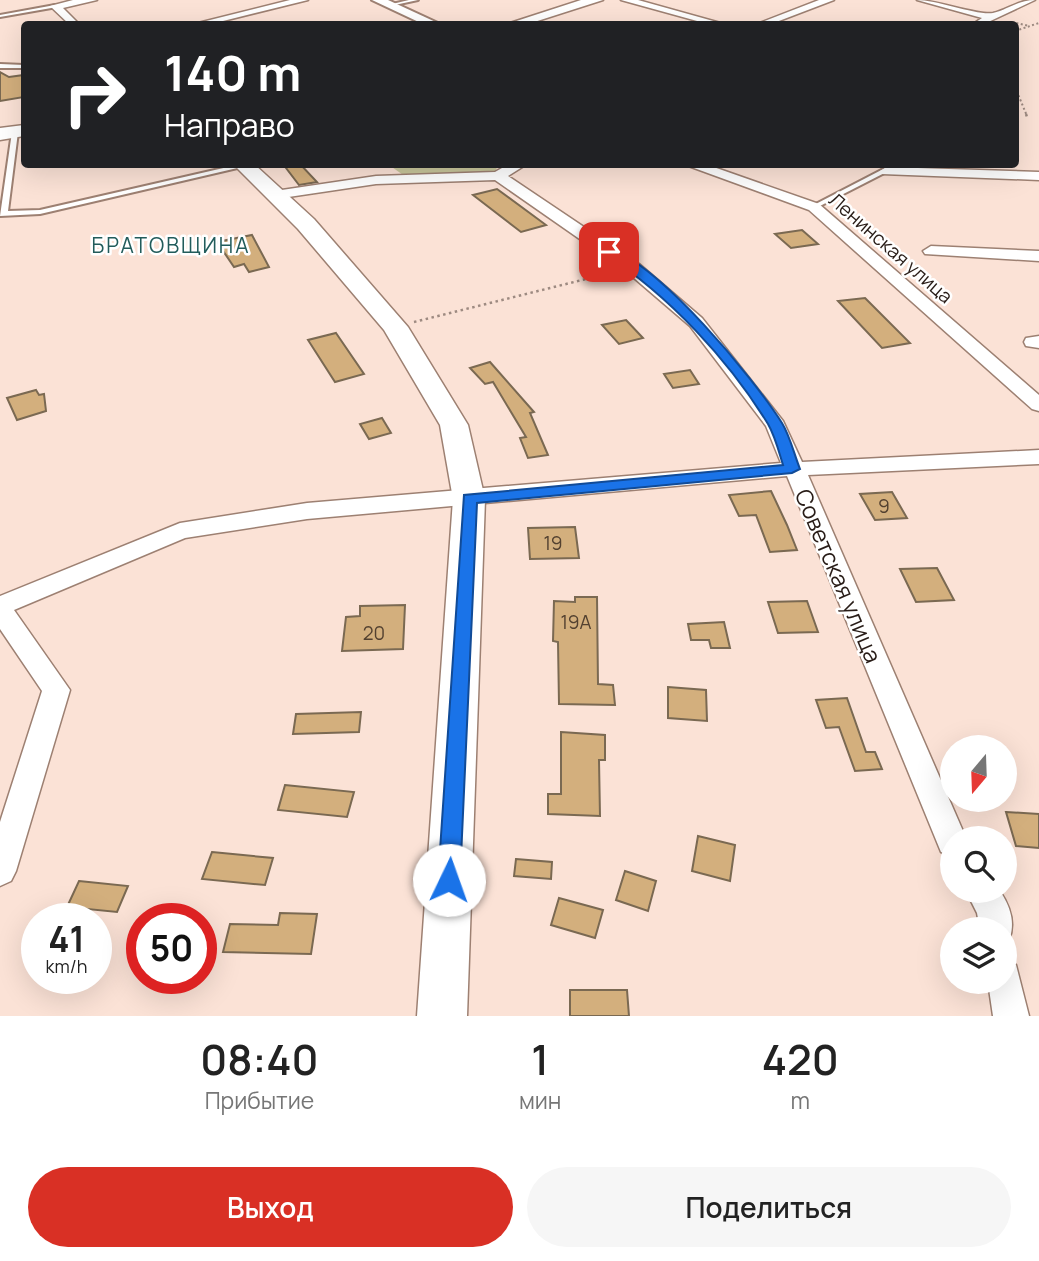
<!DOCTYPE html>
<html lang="ru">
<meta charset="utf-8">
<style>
:root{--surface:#fff;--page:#f6f6f6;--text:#222;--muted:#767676;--accent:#d93025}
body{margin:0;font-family:Manrope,sans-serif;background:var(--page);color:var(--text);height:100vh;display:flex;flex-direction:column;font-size:26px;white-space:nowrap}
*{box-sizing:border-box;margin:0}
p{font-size:23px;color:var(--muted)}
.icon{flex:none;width:38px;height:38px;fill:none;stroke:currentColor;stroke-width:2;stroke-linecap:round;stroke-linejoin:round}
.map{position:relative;height:1016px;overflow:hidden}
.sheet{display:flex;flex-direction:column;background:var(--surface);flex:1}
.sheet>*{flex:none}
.guide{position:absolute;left:21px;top:21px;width:998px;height:147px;border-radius:7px;box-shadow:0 7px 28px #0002;background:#202124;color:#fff;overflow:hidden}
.needle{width:46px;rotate:199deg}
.fabs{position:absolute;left:940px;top:735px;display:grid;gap:14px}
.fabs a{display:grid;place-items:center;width:77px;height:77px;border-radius:50%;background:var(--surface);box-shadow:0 7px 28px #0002;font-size:35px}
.speed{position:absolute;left:21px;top:903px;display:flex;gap:14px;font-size:35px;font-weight:700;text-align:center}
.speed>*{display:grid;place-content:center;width:91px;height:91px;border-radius:50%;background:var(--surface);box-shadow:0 7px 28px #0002;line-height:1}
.speed small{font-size:18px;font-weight:400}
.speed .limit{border:10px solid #d22;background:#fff;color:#111}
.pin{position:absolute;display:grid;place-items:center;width:60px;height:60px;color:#fff;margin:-30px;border-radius:14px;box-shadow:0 4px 10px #0006}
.me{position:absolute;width:77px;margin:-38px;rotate:3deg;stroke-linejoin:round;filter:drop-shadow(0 0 5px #0008)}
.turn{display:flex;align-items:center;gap:24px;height:147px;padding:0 28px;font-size:32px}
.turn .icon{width:91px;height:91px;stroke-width:2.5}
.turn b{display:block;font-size:49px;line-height:60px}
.eta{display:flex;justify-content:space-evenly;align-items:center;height:119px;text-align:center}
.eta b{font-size:42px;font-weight:600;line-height:49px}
.primary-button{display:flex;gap:14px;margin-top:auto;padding:14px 28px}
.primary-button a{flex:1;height:80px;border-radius:42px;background:var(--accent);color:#fff;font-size:28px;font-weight:600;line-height:80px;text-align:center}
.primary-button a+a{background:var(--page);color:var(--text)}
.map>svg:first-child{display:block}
.green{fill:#c7c59a}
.building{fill:#d3af7d;stroke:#7a6952;stroke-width:2}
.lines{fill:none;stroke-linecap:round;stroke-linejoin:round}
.service-casing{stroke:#9d8072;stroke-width:4}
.minor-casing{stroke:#9d8072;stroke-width:3}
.tertiary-casing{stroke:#9d8072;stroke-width:4}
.secondary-casing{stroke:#9d8072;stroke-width:3}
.path-far1{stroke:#9d8a81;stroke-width:2;stroke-dasharray:2 2.5;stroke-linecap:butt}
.path{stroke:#9d8a81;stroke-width:2.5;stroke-dasharray:2.5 3.5;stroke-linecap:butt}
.service{fill:#fff;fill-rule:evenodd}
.minor{fill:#fff;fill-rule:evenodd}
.tertiary{fill:#fff;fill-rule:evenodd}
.secondary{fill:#fff;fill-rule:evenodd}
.route{fill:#1a73e8;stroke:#114b97;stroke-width:2}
.labels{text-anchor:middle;stroke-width:5;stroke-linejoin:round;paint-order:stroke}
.far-street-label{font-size:19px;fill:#281c17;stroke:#fff}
.number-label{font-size:19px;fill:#534130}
.far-quarter-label{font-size:21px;letter-spacing:2px;fill:#225c5b;stroke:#fff}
.street-label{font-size:23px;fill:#281c17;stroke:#fff}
</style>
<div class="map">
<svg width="1039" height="1016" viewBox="0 0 1039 1016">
<rect width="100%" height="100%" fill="#fbe2d6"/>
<!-- green -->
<path class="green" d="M389,165H498L494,174L406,177Z"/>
<!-- building -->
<g class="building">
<path d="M0,72L9,77L24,75V97L0,101Z"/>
<path d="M283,164H300L317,182L299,185Z"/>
<path d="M497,189L546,225L521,232L473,195Z"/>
<path d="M802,230L818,244L791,248L775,234Z"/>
<path d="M252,235L269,267L249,272L244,264L234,267L217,242Z"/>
<path d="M865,298L910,343L882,348L838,301Z"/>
<path d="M626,320L643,338L619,344L602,325Z"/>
<path d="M336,333L364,374L335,382L308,340Z"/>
<path d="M490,362L534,412L530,413L548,455L528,458L520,438L526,437L493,382L485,384L470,368Z"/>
<path d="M690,370L699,384L673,388L664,374Z"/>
<path d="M36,390L39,395L44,394L46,411L17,420L7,398Z"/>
<path d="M382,418L391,433L369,439L360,424Z"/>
<path d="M771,491L787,525L797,550L770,552L756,515L739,516L729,495Z"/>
<path d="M892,492L907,518L875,520L860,494Z"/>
<path d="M575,527L579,558L530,559L528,528Z"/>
<path d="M937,568L954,600L916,602L900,569Z"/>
<path d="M575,597H597L598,684L613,685L615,705L559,704L558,642L553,641L554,601L575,602Z"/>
<path d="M807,601L818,632L778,633L768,602Z"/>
<path d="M405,605L403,649L342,651L346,617L360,616V606Z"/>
<path d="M724,622L730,648H711L709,640H691L688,624Z"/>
<path d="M668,687L706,690L707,721L668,718Z"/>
<path d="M847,698L866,752H875L882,769L855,771L839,727L826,728L816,700Z"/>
<path d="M361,712L359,732L293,734L296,714Z"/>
<path d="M561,732L605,735V760H599L600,816L548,814V794H561Z"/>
<path d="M285,785L354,792L347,817L278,810Z"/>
<path d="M1006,812L1039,814V848L1016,846Z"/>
<path d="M698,836L735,845L730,881L692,871Z"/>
<path d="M212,852L273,858L265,885L202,879Z"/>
<path d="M516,859L552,862L551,879L514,876Z"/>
<path d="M625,871L656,881L648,911L616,900Z"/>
<path d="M79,881L128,886L117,912L67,907Z"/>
<path d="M559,898L603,910L595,938L551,925Z"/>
<path d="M280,913L317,914L311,954L223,952L230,924L278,925Z"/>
<path d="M570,990H627L629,1016H570Z"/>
</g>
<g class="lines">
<defs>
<g id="service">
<path d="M409,0H418L390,6L388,5Z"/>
<path d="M55,5L57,7L0,17V15Z"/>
<path d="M0,64L24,65V68H0Z"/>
<path d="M15,130L18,132L8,211L40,210L241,164L246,166L40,214L0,216L12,132Z"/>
<path d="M893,164H902L816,208L810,207Z"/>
</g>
<g id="minor">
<path d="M73,0H97L63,8L77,22L69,24L50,6Z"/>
<path d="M290,0H308L211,24H194Z"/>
<path d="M621,0H638L724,24H708Z"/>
<path d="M819,0H834L771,24H757Z"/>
<path d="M917,0C937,0 979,16 993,13C1009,9 1018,0 1035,0L984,24L976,22L982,18Z"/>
<path d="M509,164H527L508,176L639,264L702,318L783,421L802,462L1039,450V464L808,475L966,838H952V856L941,852L787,476L307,519L185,538L14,610L70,690L16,871L11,881L0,886V822L42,691L0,629V596L180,523L307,503L781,463L766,426L690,326L627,272L495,180L376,184L275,199L268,195L275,191L376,176L495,172Z"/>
<path d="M683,164H705L819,204L1039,395V411L1032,409L809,210Z"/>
<path d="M887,167L1039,172V180L882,174L880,171Z"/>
<path d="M931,246L1039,251V261L925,254L923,251Z"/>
<path d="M1039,336V348L1026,346L1024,342L1026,338Z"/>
<path d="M966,891H1000C1010,906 1016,923 1009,940L1004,942V929H980L977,913Z"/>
<path d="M1004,960L1016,965L1029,1016H993L988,982H1004Z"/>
</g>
<path id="tertiary" d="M372,0H388L440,24H423Z"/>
<g id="secondary">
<path d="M581,0H603L528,24H507Z"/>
<path d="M24,125V136L0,140V128Z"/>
<path d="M233,164H254L314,219L408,327L468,425L485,499L467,1016H417L453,499L440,425L384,330L298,229Z"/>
</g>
</defs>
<!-- service casing -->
<use href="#service" class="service-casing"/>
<!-- minor casing -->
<use href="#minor" class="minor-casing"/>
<!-- tertiary casing -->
<use href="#tertiary" class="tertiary-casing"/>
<!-- secondary casing -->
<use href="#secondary" class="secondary-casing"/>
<!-- path-far1 -->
<g class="path-far1">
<path d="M1012,22L1029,26"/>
<path d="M1015,31L1039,23"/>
<path d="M1015,87L1027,116"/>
</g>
<!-- path -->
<g class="path">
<path d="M1026,114L1027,117"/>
<path d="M414,322L610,273"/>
</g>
<!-- service -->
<use href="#service" class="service"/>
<!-- minor -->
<use href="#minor" class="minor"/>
<!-- tertiary -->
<use href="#tertiary" class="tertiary"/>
<!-- secondary -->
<use href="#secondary" class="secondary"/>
</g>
<!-- route -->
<path class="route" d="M609,248C661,266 752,376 782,423C790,436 794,454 800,469L792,473L477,503L460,880L457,887L449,890L441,887L438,880L464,495L783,465C779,452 775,436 768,424C728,359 669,296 605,254V249Z"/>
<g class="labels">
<!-- far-street labels -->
<g class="far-street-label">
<text transform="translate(891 248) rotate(41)" y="7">Ленинская улица</text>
</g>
<!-- number labels -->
<g class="number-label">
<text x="884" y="513">9</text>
<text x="553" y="550">19</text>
<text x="576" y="629">19А</text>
<text x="374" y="640">20</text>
</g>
<!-- far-quarter labels -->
<g class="far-quarter-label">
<text x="171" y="253">БРАТОВЩИНА</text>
</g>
<!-- street labels -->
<g class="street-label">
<text transform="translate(838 576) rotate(67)" y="8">Советская улица</text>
</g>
</g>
</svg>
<div class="fabs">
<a><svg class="needle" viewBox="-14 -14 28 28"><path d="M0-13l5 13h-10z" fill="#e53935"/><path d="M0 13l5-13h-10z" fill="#767676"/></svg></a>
<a><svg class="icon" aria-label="search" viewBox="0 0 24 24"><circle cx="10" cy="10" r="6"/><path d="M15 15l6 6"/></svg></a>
<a><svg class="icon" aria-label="layers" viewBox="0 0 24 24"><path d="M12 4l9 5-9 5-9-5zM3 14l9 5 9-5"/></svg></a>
</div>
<div class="speed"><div>41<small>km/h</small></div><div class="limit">50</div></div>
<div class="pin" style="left:609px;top:252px;background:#d93025"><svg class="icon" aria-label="arrive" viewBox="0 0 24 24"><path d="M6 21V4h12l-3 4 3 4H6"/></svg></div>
<svg class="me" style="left:449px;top:880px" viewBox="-20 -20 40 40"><circle r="19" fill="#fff"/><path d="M0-13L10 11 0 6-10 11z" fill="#1a73e8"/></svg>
<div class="guide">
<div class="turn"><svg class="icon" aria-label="right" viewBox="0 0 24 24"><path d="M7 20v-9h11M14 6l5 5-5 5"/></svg><div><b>140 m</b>Направо</div></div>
</div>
</div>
<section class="sheet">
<div class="eta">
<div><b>08:40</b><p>Прибытие</p></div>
<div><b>1</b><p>мин</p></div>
<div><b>420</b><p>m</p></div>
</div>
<div class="primary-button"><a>Выход</a><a>Поделиться</a></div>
</section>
